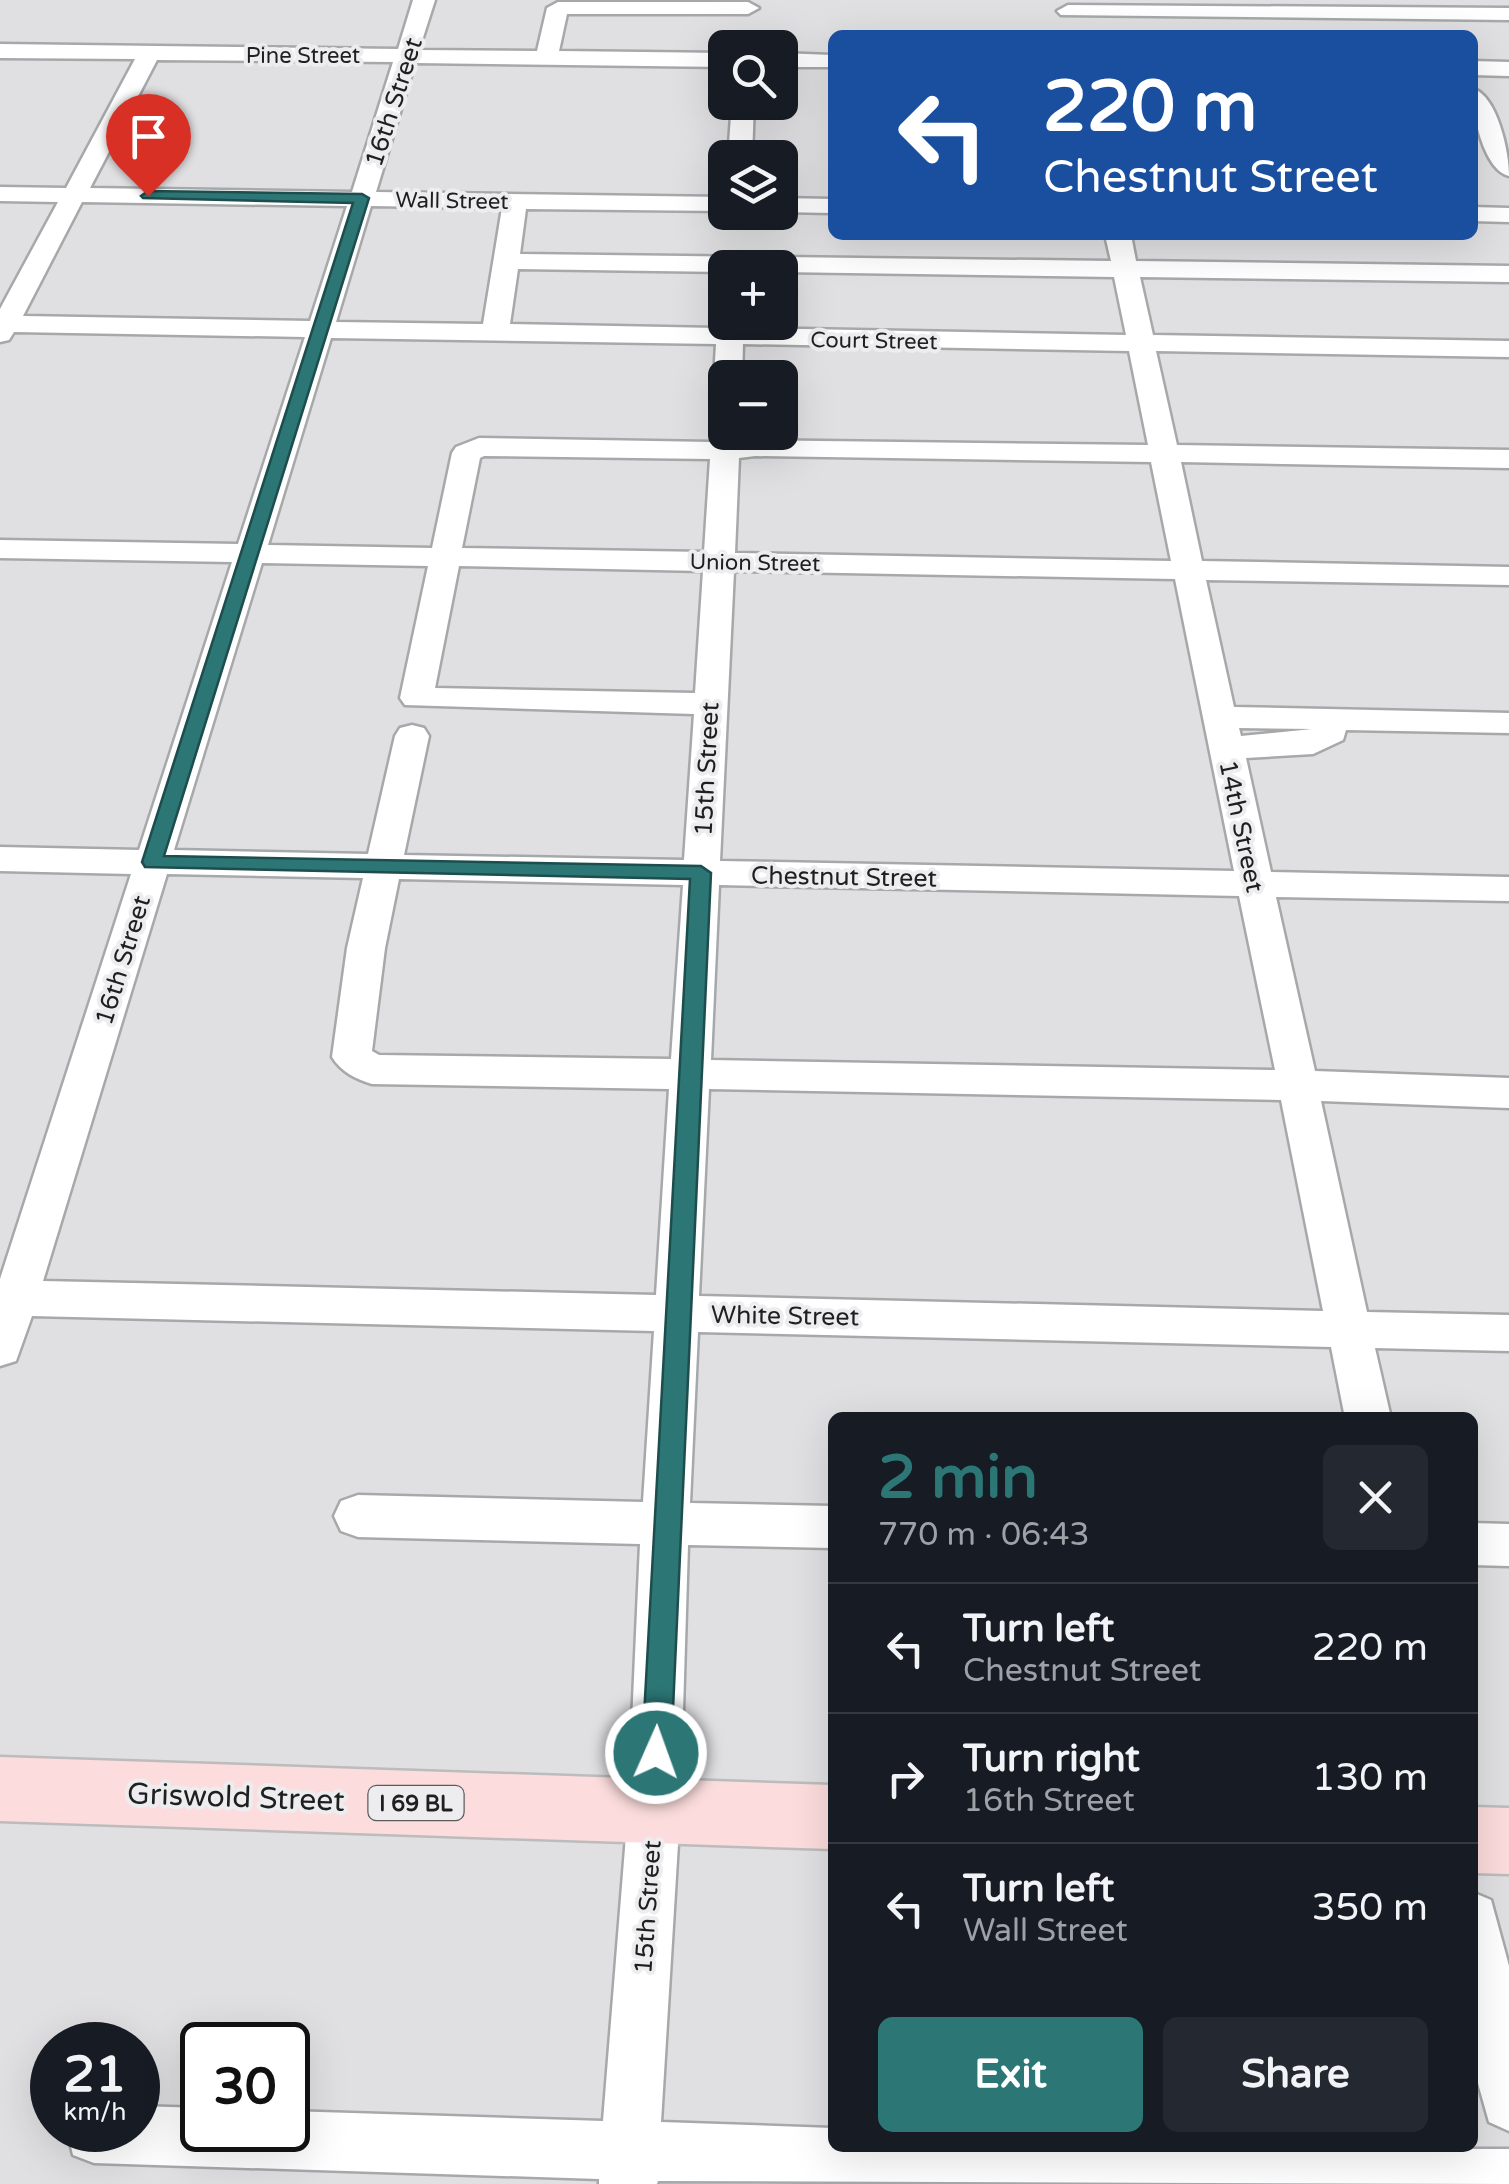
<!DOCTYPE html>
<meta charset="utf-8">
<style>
:root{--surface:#171b24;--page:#242831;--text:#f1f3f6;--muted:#9ea1a6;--line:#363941;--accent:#2c7676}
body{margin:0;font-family:"Varela Round",sans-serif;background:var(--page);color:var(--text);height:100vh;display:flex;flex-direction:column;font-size:38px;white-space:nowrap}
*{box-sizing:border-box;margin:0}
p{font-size:32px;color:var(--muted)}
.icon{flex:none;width:55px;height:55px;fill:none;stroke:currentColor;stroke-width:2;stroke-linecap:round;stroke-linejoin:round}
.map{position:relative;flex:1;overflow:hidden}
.drawer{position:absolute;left:828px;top:1412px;width:650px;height:740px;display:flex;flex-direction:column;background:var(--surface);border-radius:15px;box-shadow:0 10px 40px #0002}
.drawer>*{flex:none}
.guide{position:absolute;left:828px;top:30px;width:650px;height:210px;border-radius:15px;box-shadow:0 10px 40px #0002;background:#1a4fa0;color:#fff;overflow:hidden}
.tools{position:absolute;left:708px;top:30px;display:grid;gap:20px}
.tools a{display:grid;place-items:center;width:90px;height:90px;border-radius:15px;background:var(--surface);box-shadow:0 10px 40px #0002;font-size:50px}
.speed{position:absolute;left:30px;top:2022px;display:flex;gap:20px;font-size:50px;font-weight:700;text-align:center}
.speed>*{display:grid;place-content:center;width:130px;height:130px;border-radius:50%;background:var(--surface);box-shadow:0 10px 40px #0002;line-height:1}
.speed small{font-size:25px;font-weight:400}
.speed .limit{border:5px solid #111;border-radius:15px;background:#fff;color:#111}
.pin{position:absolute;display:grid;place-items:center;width:85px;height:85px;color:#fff;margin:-102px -42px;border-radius:50% 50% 50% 0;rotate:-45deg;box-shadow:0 0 10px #0007}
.pin .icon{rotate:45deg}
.me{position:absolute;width:110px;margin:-55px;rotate:2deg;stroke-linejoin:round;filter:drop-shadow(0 0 8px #0008)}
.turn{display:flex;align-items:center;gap:35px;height:210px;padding:0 50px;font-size:45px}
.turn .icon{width:130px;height:130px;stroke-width:2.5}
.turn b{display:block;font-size:70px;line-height:85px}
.round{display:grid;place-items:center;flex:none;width:105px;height:105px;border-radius:15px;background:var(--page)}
.summary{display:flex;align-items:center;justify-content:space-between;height:170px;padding:0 50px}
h1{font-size:60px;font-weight:700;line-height:75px;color:var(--accent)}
.primary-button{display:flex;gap:20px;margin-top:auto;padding:20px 50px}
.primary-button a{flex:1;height:115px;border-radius:15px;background:var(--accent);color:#fff;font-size:40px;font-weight:700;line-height:115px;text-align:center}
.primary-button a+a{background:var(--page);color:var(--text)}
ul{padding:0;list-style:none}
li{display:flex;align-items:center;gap:30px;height:130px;padding:0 50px;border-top:2px solid var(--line)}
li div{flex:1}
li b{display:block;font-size:38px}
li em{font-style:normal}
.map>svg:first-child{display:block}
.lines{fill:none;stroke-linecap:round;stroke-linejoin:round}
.minor-casing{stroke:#a7a8aa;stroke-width:5}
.major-casing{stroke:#bcbcbc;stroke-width:5}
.minor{fill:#fff;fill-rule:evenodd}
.major{fill:#fcdcdc;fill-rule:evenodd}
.route{fill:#2c7676;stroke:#1d4d4d;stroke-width:2.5}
.labels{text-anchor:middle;stroke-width:8;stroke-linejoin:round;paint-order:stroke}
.far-street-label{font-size:22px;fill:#1f1f20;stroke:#ededf0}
.shield{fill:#ededf0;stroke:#5d5d5e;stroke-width:2.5}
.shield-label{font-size:22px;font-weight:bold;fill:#1f1f20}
.street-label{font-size:25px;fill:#1f1f20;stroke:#ededf0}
.near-street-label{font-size:30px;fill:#1f1f20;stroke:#ededf0}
</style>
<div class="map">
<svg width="1509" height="2184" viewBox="0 0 1509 2184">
<rect width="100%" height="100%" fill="#e0e0e3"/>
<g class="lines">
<defs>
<g id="minor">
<path d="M413,0H435L419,50L537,51L547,8L558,2H748L759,8L748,14H567L559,51L725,53V67L415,63L376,192L725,197V211L526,209L520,254L1111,261L1105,235H1131L1136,261L1509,266V282L1140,277L1153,335L1509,341V357L1156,351L1177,445L1509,450V468L1181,462L1202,561L1509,567V585L1206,580L1234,707L1509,713V733L1346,730L1343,740L1313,754L1246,758L1271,872L1509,877V901L1276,897L1315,1071L1509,1078V1108L1321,1101L1367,1312L1509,1315V1351L1375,1348L1391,1418H1345L1331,1347L698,1332L690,1503L832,1506V1548L688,1545L680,1811L661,2122L832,2128V2148L1509,2149V2184L658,2181L657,2184H599V2179L94,2163L73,2155L67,2130H138V2106L202,2108V2130H288V2111L603,2121L628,1811L640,1544L358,1537L341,1531L334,1516L341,1501L358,1495L643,1502L654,1331L32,1316L16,1361L0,1366V1279L131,874L0,871V847L139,850L232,562L0,558V540L238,544L305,337L14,332L9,340L0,342V309L58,202L0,201V187L66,188L135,59L0,58V44L398,49ZM157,60L393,62L352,192L90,188ZM82,202L347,206L310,321L23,316ZM371,206L502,208L483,324L336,322ZM725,268H780V272L1114,277L1126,335L744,328V322H725V316L717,328L510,324L518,269L725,272ZM331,338L716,344L714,378L725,386V378H742L743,344L1129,351L1148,445L740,440V432H725V424L716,426L711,442L479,438L456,447L452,453L432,548L268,545ZM484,456L710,459L704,552L462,548L480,458ZM755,456L1151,462L1171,561L735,553L739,458ZM262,563L428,566L400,698L405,705L694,714L684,860L404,855L429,736L424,728L412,725L400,728L395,736L368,854L174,850ZM459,566L703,571L695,693L435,688ZM734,571L1175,579L1234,871L720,861ZM1239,728L1312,729L1241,736ZM167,874L363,878L347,948L332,1057C341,1072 356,1079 372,1084L669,1089L656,1295L43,1281ZM399,879L683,885L671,1059L379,1055L372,1051L385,948ZM719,885L1239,896L1275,1070L711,1060ZM709,1089L1281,1100L1323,1311L699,1296Z"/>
<path d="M1068,5L1509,8V20L1061,15L1057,11Z"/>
<path d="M780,53L832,55V67H780Z"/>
<path d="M1472,61L1509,62V76L1472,75Z"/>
<path d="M1472,88C1498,96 1509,153 1509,176C1483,170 1472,111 1472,88Z"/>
<path d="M732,102H754L752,158H728Z"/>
<path d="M780,198L832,199V213L780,212Z"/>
<path d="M1472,207L1509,208V222L1472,221Z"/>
<path d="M1472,1523L1509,1524V1566L1472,1565Z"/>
<path d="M1472,1892L1491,1900L1509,1966V2131L1489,2122L1472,2062Z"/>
</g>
<g id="major">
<path d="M0,1757L832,1785V1849L0,1821Z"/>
<path d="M1472,1807L1509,1808V1874L1472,1873Z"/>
</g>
</defs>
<!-- minor casing -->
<use href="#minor" class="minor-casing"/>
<!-- major casing -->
<use href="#major" class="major-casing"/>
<!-- minor -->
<use href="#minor" class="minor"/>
<!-- major -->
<use href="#major" class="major"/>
</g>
<!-- route -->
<path class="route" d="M148,191L362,194L369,198L164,856L701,866L711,873L671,1753L667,1763L656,1767L646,1763L642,1753L690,879L145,867L142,862L353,203L143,198L141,196Z"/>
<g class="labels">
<!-- far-street labels -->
<g class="far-street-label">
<text x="303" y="63">Pine Street</text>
<text transform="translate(452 200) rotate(1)" y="8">Wall Street</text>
<text transform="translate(874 340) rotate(1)" y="8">Court Street</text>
<text transform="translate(755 562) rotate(1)" y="8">Union Street</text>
</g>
<!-- shield labels -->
<rect class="shield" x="368.5" y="1786" width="95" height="34" rx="8"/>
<g class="shield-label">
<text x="416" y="1811">I 69 BL</text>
</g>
<!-- street labels -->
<g class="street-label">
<text transform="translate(393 102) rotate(-72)" y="9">16th Street</text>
<text transform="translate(706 769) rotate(-87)" y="9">15th Street</text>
<text transform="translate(1242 826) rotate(78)" y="9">14th Street</text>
<text transform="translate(844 876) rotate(1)" y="9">Chestnut Street</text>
<text transform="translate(122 960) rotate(-73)" y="9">16th Street</text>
<text transform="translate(785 1315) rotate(1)" y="9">White Street</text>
<text transform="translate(647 1907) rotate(-86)" y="9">15th Street</text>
</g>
<!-- near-street labels -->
<g class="near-street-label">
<text transform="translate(236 1797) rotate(2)" y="10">Griswold Street</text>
</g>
</g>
</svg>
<div class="tools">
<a><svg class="icon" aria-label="search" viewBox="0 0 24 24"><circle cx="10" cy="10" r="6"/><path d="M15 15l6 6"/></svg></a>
<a><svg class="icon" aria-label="layers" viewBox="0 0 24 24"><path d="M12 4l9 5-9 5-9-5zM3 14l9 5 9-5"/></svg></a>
<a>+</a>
<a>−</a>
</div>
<div class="speed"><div>21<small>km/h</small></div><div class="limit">30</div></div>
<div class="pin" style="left:148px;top:196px;background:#d93025"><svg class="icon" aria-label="arrive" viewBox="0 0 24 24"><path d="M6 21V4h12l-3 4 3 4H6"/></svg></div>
<svg class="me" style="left:656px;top:1753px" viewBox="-20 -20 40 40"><circle r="17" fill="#2c7676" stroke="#fff" stroke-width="3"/><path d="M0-11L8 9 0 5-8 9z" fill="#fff"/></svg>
<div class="guide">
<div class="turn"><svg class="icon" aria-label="left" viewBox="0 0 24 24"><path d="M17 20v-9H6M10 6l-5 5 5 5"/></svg><div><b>220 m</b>Chestnut Street</div></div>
</div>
<section class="drawer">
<div class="summary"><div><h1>2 min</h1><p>770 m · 06:43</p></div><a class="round"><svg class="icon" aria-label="close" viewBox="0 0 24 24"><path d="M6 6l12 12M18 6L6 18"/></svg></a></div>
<ul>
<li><svg class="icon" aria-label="left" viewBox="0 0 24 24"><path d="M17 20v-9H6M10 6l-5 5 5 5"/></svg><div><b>Turn left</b><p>Chestnut Street</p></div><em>220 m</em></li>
<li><svg class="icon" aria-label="right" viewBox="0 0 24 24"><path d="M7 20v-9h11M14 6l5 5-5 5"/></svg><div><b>Turn right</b><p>16th Street</p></div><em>130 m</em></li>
<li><svg class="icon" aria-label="left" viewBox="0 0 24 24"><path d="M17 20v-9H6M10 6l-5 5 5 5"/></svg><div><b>Turn left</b><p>Wall Street</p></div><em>350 m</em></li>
</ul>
<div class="primary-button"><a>Exit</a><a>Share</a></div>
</section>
</div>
